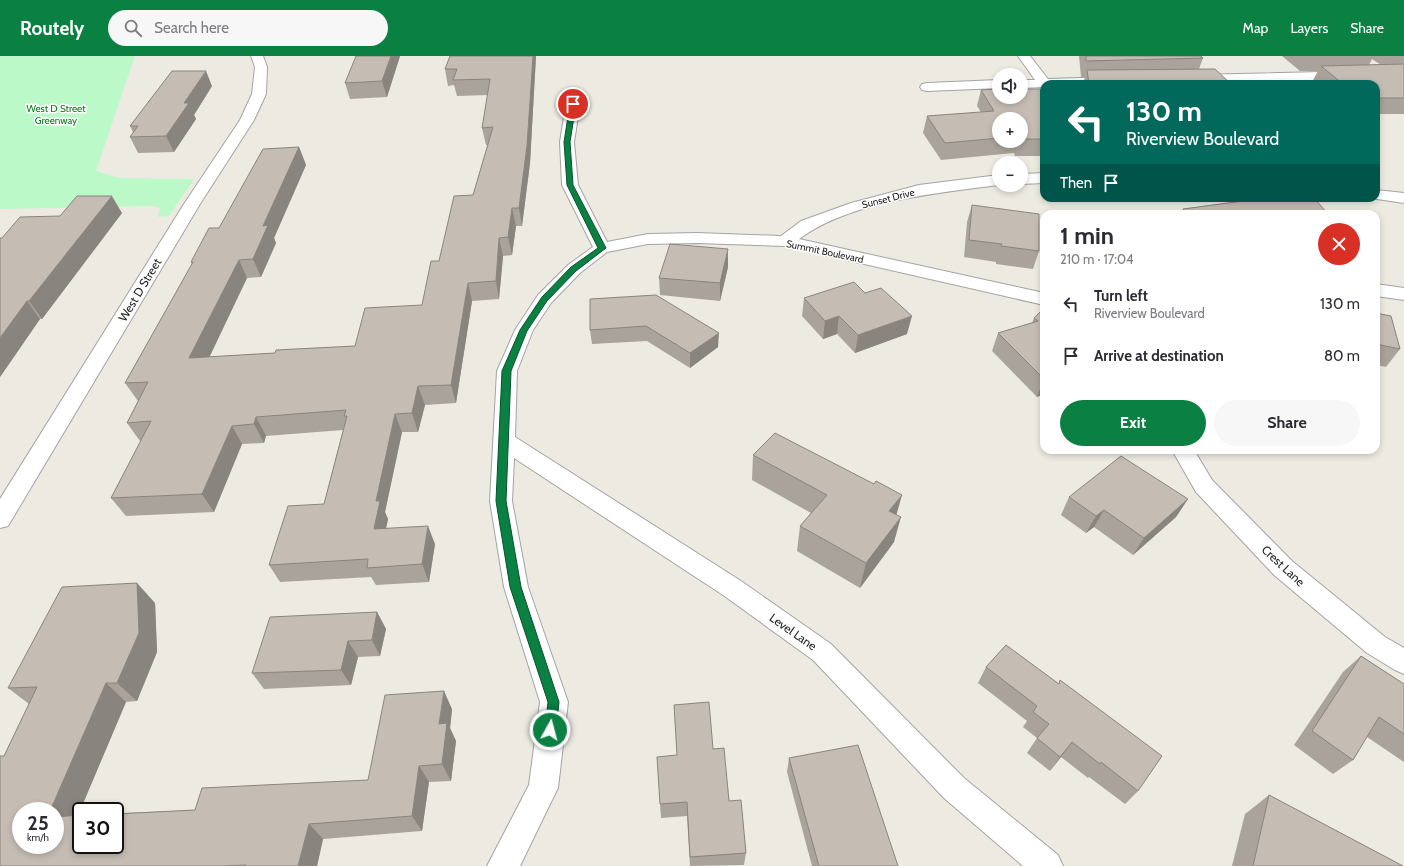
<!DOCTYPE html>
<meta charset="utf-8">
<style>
:root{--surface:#fff;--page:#f7f7f7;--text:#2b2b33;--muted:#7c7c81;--accent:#0b8043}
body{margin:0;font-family:Cabin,sans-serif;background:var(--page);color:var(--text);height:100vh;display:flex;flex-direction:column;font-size:15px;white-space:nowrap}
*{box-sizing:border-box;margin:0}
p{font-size:13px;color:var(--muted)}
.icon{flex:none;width:22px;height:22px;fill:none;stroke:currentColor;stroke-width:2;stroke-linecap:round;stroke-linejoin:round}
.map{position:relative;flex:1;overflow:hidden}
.panel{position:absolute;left:1040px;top:154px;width:340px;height:244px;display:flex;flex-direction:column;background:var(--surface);border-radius:12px;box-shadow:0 2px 6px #0003}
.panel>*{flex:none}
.banner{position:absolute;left:1040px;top:24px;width:340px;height:122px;border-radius:12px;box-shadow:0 2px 6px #0003;background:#00695c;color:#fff;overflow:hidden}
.tools{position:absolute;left:992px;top:12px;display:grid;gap:8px}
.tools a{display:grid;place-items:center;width:36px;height:36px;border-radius:50%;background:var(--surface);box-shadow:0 2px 6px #0003;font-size:20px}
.speed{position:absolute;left:12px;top:746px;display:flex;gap:8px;font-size:20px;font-weight:700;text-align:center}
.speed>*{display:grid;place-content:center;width:52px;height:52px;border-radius:50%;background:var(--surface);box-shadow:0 2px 6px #0003;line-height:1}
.speed small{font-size:10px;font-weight:400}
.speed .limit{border:2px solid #111;border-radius:6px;background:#fff;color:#111}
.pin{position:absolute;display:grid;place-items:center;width:34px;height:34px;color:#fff;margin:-17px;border:2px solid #fff;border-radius:50%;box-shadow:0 1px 4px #0007}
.me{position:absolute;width:44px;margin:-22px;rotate:7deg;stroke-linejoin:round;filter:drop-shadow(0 0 3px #0008)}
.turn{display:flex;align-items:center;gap:14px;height:84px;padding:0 20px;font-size:18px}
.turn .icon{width:52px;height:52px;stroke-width:2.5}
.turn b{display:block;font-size:28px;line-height:34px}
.then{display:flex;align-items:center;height:38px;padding:0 20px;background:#0003;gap:8px;font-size:15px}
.round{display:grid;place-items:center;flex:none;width:42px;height:42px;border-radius:21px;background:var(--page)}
.head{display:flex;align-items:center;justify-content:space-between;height:68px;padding:0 20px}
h1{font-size:24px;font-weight:700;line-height:30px}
.cta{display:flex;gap:8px;margin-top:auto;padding:8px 20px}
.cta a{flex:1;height:46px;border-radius:24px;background:var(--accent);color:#fff;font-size:16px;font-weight:700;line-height:46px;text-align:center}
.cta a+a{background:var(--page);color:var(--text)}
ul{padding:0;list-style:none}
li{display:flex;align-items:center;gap:12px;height:52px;padding:0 20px}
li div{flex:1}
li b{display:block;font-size:15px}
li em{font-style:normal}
header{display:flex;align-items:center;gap:24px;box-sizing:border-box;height:56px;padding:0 20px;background:var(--accent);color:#fff}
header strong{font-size:19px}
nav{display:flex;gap:22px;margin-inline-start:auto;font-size:14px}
.search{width:280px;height:36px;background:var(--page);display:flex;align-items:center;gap:10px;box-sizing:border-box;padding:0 14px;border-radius:22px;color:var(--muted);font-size:15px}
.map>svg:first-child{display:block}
.park{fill:#bcf9c8}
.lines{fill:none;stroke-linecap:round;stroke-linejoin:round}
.minor-casing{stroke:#a3a3a3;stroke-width:2}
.tertiary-casing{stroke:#a3a3a3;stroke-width:2}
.minor{fill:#fff;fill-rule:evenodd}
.tertiary{fill:#fff;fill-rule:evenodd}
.wall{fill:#a9a39b;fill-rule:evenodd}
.shaded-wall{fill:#8a847e}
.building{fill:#c5bdb4;stroke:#8a847e}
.route{fill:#0b8043;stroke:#07532c}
.labels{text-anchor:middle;stroke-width:3;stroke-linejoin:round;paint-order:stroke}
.far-park-label{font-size:10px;fill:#0a7920;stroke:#fff}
.far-street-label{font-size:10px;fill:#1c1c1c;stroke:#fff}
.street-label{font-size:12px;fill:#1c1c1c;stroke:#fff}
</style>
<header>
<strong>Routely</strong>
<div class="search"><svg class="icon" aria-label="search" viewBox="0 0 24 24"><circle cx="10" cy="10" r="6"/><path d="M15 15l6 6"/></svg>Search here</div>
<nav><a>Map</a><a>Layers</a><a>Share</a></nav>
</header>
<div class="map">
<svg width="1404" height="810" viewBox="0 0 1404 810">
<rect width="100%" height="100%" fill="#edebe1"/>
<!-- park -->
<path class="park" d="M0,0H135L96,115L119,122L194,123L169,160L158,161L160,153L158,151L151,150L0,153Z"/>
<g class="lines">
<defs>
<g id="minor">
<path d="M1018,0H1030L1048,23L1114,21L1119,22L1121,25L1118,28H1044V31L1021,32V24H1035Z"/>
<path d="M1404,14V22L1194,27L1189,26L1187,23L1189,20L1194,19Z"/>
<path d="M999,24V32L927,35L922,34L920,31L922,28L927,27Z"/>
<path d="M573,44L578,45L580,48L574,86L578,129L607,186L648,178L697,177L781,180L801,165L851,147L919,129L999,119V129C937,137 850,145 799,183L1044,237V249L785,190L697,187L648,188L607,196L580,217L551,247L533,274L517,315L515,381L741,525L831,588L964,722L1058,799L1063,810H1023L944,742L813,604L723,539L514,402L512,445L528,531L568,646L558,732L553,742L520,810H487L529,729L540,646L504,531L490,445L497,315L515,274L538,239L568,209L593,191L562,129L560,86L566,48L568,45Z"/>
<path d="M1044,117V127L1021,128V118Z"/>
<path d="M1376,134L1404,137V147L1370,142H1376Z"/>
<path d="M1376,228L1404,232V244L1376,240Z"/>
<path d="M1172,394H1194L1212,424L1292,505L1385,581L1404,592V618L1395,614L1367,597L1274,519L1196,436Z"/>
</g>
<path id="tertiary" d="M251,0H263L267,11L266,38L254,64L200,148L8,470L0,472V443L184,148L240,64L252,38L255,11Z"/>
</defs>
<!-- minor casing -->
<use href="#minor" class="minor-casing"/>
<!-- tertiary casing -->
<use href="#tertiary" class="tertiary-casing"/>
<!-- minor -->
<use href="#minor" class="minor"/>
<!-- tertiary -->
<use href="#tertiary" class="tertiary"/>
</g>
<!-- wall -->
<g class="wall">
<path d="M400,0L387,41L350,43L345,27Z"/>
<path d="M450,0H536L530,107L522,170H516L512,199L503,200L499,243L472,245L456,347L425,349L418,376H402L385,456L388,463L386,472L435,488L429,526L376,529L371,521L280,526L269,509L324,448L343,374L266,380L264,387L242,388L214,456L126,460L111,442L141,385H140L127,367L138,345L125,327L192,209L191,206L219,172L299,91L306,109L274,182L276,187L261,221L247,222L209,301L275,297L355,290L422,249L439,205L473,139L488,89H486L482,72L488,39L457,40L454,29L448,30L445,13Z"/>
<path d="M1079,0H1201L1203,2L1199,13L1231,28H1083L1085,21H1081Z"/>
<path d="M1282,0H1404V58H1376V28H1315L1312,26L1318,15H1300ZM1372,3L1378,7L1380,8L1369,9Z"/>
<path d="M212,30L194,59L196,63L174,96L138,97L130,81L133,76L130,70Z"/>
<path d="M1044,33V100H1015L1014,97L941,104L923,77L927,60L981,56L977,50L981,34ZM999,63H1021V85H999Z"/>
<path d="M1235,142H1314L1182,155L1183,153L1233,146Z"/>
<path d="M972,149L1039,195L1033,213L996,208V206L964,201L967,166Z"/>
<path d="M122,157L42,263H40L0,321L2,182L60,160Z"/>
<path d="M728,211L720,245L660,239L659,222Z"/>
<path d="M804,242L907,278L855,297L837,278L823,283L802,260Z"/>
<path d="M590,243L718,291L690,312L647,285L592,288L590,274Z"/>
<path d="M1044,252V338L1037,341L992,295L998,277L1032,267L1034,262Z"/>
<path d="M1376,257L1400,293L1386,311L1376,309Z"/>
<path d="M753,399L896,459L894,486L860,532L797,495L800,470L811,457L752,424Z"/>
<path d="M1069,441L1188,443L1176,461L1133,499L1094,471L1086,477L1061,459Z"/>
<path d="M155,547L157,596L137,645L126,646L78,759L195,754L368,724L452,653L450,672L456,685L451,725L429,726L422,775L323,783L317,810H0L4,700L29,648L8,632Z"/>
<path d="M377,556L386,573L380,600L358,601L351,629L264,633L252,617Z"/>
<path d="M1006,589L1138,735L1125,748L1089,721L1088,722L1061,701L1050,715L1027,697L1037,682L1023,671L1027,665L978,627L986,611Z"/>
<path d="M1361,600L1404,628V706L1367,681L1353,704L1333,718L1294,689L1343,616Z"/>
<path d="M713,693L746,797L744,809L690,810L687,760L661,762L660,748L677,699Z"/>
<path d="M789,702L898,810H812L787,716Z"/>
<path d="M1269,739L1403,810H1232L1245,758Z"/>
</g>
<!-- shaded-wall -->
<g class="shaded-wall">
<path d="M391,0H400L387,41L382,25Z"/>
<path d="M533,0H536L530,107L522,170L519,152Z"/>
<path d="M206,15L212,30L194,59L196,63L174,96L166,80L184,47Z"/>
<path d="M299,91L306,109L274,182L276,187L261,221L253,203L263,170Z"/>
<path d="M112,140L122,157L42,263L29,245Z"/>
<path d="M512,152L516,170L512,199L508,181Z"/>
<path d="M499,182L503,200L499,243L496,225Z"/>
<path d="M728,193V211L720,245V227Z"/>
<path d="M239,204L247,222L200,321L189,302Z"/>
<path d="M468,227L472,245L456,347L451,329Z"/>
<path d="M27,245L40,263L0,321V282Z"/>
<path d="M839,260L837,278L823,283L825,265Z"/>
<path d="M912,260L907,278L855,297L858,279Z"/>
<path d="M719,277L718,291L690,312V297Z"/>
<path d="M1044,323V338L1037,341Z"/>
<path d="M418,330L425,349L418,376L412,357Z"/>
<path d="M395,358L402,376L385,456L388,463L382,491L374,473L376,445Z"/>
<path d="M256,361L266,380L264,387L254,368Z"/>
<path d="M232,370L242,388L214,456L202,438Z"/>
<path d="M902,439L895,464L889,455Z"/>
<path d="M1188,443L1176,461L1133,499L1144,482Z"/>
<path d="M1104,454L1094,471L1086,477L1096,460Z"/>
<path d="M901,461L894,486L860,532L866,507Z"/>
<path d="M428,470L435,488L429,526L422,508Z"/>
<path d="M137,527L155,547L157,596L137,645L117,627Z"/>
<path d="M377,556L386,573L380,600L372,584Z"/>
<path d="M348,585L358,601L351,629L341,614Z"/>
<path d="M106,627L126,646L71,776L55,766V755H50Z"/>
<path d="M444,635L452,653L450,672L456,685L451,725L442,708L439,668Z"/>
<path d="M1072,686L1061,701L1050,715L1060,701Z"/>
<path d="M419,710L429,726L422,775L412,760Z"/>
<path d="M309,768L323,783L317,810H298Z"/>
</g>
<!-- building -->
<g class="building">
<path d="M356,0H391L382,25L345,27Z"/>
<path d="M450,0H533L527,90L519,152H512L508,181L499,182L496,225L468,227L451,329L418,330L412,357L395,358L376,445H380L374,473L428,470L422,508L367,512L368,503L269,509L288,450L324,448L347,360H344L346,354L256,361L254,368L232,370L202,438L111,442L151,365L127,367L148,326L125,327L193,206H191L209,172H219L263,93L299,91L263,170L268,169L253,203L239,204L189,302L275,297L276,294L355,290L365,252L422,249L431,205H439L454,140L473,139L493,71L482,72L490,23L453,24L457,13H445Z"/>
<path d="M1086,0H1201L1203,2L1086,5Z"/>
<path d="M1404,8V42H1376V28H1343L1321,10Z"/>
<path d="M1215,13L1231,28H1089L1087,14Z"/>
<path d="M172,15H206L184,47H189L166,80L130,81L138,70H130Z"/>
<path d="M999,33V41H1021V33H1044V83H1021V63H999V82L945,87L927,60L994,55L981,34Z"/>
<path d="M77,140H112L29,245H27L0,282V182H2L20,161L60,160Z"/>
<path d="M1241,142H1314L1328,158H1160L1185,155L1183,153L1243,145Z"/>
<path d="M972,149L1039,158V195L1001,190L1002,188L969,184Z"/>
<path d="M670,188L728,193L720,227L659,222Z"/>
<path d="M854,226L865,237L881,232L912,260L858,279L839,260L825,265L804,242Z"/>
<path d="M656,239L719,277L690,297L646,270L590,274V243Z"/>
<path d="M1044,252V323L998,277L1038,265L1034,262Z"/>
<path d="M1376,257L1391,260L1400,293L1376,288Z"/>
<path d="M775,377L874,428L876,425L902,439L889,455L901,461L866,507L800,470L827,439L753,399Z"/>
<path d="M1121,400L1188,443L1144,482L1104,454L1096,460L1069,441Z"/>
<path d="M137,527L139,577L117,627H106L50,755H21V789H55V761L81,759V789H115V758L195,754L202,732L368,724L385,639L444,635L439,668L447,667L442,708L419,710L412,760L309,768L298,810H245L246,809L223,810H0V700H4L37,631L8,632L62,531Z"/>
<path d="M377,556L372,584L348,585L341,614L252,617L270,561Z"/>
<path d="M1006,589L1059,628L1060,624L1162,700L1138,735L1101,706L1100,708L1072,686L1060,701L1037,682L1049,668L1033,656L1037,650L986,611Z"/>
<path d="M1361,600L1404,628V678L1379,661L1353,704L1312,675Z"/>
<path d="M709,646L713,693L724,692L729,745L741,744L746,797L690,801L687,746L660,748L657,701L677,699L674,649Z"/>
<path d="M858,689L898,810H819L789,702Z"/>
<path d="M1269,739L1403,810H1253Z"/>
</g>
<!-- route -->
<path class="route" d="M573,46L576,48L570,86L573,129L606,192L576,215L547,245L527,275L511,315L506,445L521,531L559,646L556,674L555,678L550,680L546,678L545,674L548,646L510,531L496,445L502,315L520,274L542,241L571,211L598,192L567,129L564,86L570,48Z"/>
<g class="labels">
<!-- far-park labels -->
<g class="far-park-label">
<text x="56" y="56">West D Street<tspan x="56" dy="12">Greenway</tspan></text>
</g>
<!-- far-street labels -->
<g class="far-street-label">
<text transform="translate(888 142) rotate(-14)" y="4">Sunset Drive</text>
<text transform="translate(825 195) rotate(12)" y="4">Summit Boulevard</text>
</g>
<!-- street labels -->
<g class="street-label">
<text transform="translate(140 234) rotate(-59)" y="4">West D Street</text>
<text transform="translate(1283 510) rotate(43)" y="4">Crest Lane</text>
<text transform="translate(793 576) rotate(35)" y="4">Level Lane</text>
</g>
</g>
</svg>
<div class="tools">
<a><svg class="icon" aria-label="sound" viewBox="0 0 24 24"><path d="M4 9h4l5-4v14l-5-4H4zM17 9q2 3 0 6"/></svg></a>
<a>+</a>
<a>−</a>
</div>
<div class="speed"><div>25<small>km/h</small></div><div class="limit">30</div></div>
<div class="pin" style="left:573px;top:48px;background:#d93025"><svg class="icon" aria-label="arrive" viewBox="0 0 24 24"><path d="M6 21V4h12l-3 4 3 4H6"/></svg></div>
<svg class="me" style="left:550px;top:674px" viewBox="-20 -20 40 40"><circle r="17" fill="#0b8043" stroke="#fff" stroke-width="3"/><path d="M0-11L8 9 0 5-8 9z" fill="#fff"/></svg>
<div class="banner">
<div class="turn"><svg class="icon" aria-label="left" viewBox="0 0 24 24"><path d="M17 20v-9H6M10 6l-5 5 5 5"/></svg><div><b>130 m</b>Riverview Boulevard</div></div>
<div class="then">Then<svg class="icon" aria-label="arrive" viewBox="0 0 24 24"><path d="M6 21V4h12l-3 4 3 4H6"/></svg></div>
</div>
<section class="panel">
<div class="head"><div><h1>1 min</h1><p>210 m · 17:04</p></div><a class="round" style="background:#d93025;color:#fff"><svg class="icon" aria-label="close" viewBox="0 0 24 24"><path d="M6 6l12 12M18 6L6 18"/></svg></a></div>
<ul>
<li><svg class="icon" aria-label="left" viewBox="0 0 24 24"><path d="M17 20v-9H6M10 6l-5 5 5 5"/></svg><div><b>Turn left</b><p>Riverview Boulevard</p></div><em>130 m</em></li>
<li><svg class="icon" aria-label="arrive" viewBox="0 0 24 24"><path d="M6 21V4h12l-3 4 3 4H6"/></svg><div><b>Arrive at destination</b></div><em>80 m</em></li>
</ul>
<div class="cta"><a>Exit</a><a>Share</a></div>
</section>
</div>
